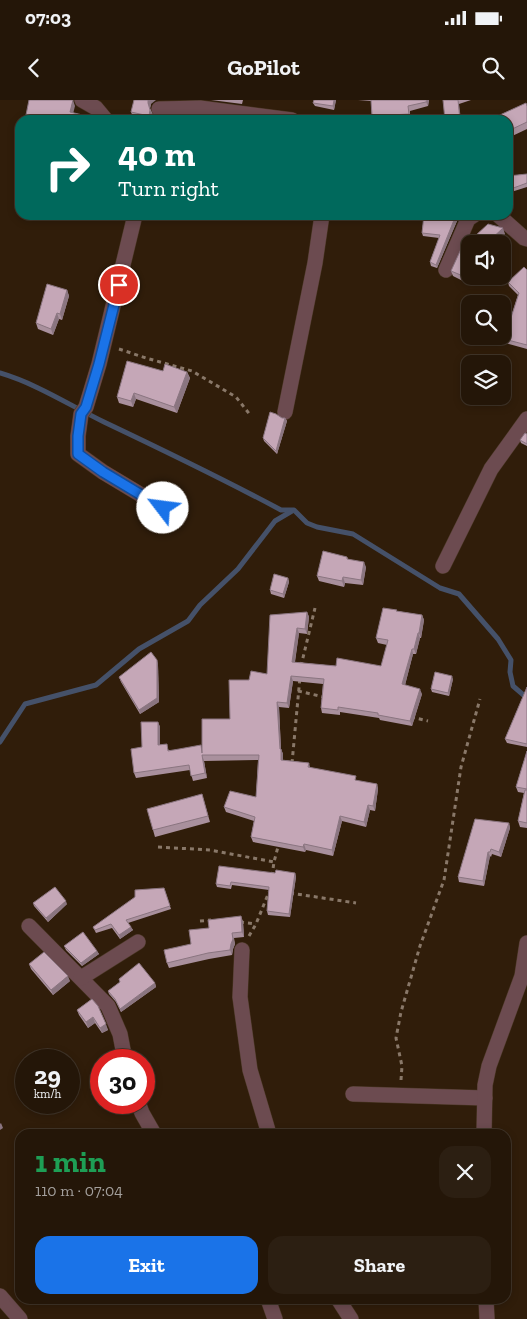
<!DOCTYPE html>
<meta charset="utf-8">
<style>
:root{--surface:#241608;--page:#2c1f12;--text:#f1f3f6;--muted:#a39f9c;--line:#413529;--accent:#1a73e8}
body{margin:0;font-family:"Zilla Slab",serif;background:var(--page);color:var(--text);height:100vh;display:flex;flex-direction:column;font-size:19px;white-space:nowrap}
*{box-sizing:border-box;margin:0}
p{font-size:16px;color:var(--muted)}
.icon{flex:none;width:28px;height:28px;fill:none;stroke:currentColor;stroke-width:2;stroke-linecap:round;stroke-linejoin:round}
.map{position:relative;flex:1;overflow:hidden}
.drawer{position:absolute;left:15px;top:1029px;width:496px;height:175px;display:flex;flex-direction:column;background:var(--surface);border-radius:15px;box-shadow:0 2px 8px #0003,0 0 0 1px var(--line)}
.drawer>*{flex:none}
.top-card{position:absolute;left:15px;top:15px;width:498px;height:105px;border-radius:15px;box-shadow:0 2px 8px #0003,0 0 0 1px var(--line);background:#00695c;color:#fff;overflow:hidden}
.tools{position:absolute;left:461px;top:135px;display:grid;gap:10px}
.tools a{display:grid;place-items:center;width:50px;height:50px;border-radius:10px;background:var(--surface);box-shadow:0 2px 8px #0003,0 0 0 1px var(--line);font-size:25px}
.speed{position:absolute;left:15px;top:949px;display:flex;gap:10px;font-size:25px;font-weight:700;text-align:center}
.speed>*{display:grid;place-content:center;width:65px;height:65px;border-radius:50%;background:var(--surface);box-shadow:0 2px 8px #0003,0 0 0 1px var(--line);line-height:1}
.speed small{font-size:12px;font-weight:400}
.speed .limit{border:8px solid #d22;background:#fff;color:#111}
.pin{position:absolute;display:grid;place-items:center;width:42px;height:42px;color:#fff;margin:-21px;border:2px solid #fff;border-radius:50%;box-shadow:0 1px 5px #0007}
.me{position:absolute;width:55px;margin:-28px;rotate:300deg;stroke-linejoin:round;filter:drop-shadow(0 0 4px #0008)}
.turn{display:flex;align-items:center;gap:18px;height:105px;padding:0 20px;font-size:22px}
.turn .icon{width:65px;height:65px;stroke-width:2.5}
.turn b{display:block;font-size:35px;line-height:42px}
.round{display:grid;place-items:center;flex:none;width:52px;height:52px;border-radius:15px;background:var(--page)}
.head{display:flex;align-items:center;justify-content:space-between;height:85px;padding:0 20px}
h1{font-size:30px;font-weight:800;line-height:38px;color:#1e9e55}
.primary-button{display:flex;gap:10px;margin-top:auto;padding:10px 20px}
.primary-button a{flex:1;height:58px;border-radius:15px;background:var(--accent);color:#fff;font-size:20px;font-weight:800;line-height:58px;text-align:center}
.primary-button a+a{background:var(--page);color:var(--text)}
.status{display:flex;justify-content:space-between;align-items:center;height:35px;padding:0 25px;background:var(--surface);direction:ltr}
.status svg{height:14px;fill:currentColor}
header{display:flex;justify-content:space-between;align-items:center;height:65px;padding:0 20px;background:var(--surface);font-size:22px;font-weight:800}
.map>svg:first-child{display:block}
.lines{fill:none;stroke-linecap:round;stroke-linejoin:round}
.stream{stroke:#455169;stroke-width:5}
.minor-casing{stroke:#4b3826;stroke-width:16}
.path{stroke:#897869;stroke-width:3;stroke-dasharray:4 4;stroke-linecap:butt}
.minor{stroke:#6c4b50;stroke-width:15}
.wall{fill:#a9909d}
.shaded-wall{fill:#8a7580}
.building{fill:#c5a7b7;stroke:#8a7580}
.route-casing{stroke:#114b97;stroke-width:12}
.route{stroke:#1a73e8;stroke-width:9}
</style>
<div class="status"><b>07:03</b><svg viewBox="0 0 49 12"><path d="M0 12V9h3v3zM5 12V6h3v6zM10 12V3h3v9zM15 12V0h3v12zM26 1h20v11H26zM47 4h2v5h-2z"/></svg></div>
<header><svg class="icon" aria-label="back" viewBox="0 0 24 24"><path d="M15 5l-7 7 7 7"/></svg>GoPilot<svg class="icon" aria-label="search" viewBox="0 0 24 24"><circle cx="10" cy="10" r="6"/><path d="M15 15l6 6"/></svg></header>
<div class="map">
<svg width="527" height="1219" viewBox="0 0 527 1219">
<rect width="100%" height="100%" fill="#301d0a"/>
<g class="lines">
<!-- stream -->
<g class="stream">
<path d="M0,273C37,284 69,305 104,322C163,350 223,379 281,410H294L307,423L317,427L353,434L440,488L459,494L498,539L511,560L510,572L513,586L527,598"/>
<path d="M0,642L25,604L96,585L139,549L188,521L200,505L238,469L275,421L292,411"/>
</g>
<defs>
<g id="minor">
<path d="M82,0L96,8L106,20"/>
<path d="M159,9L200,8L292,20"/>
<path d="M135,115L99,264L86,307L81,314L78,336V354L103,372L163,408"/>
<path d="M498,115L524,138L527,139"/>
<path d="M446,170L468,119L474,115"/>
<path d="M285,312L315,163L322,115"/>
<path d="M443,466L491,369L527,319"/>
<path d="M29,826L108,906L120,934L125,960"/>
<path d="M242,850L240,897L250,970L269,1034"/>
<path d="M81,878L138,842"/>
<path d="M353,994L485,998"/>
<path d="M138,1002L142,1013L154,1034"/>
<path d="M484,1034L485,985L489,966L522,876L527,843"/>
<path d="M0,1196L20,1219"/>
<path d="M268,1199L275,1219"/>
<path d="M338,1199L351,1219"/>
<path d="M486,1199L487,1219"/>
</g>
</defs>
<!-- minor casing -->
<use href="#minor" class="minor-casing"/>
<!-- path -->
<g class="path">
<path d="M119,249L146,258L192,271L236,297L251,316"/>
<path d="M301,566L315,508"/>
<path d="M298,591L324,597"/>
<path d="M411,617L428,621"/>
<path d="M292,663L300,577"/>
<path d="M158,747L210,750L274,762"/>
<path d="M272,776L274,762L279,743"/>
<path d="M290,793L356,803"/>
<path d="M200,821L211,820"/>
<path d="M240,822L256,824"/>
<path d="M249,836L256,824L269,792"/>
<path d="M401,980L402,966L396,938L401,912L420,846L444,780L461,667L480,599"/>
</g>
<!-- minor -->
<use href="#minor" class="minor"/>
</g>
<!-- wall -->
<g class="wall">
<path d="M211,0H243L242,4Z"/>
<path d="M336,0L334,10L315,6L313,3Z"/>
<path d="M358,0H429L428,6L410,11V18L384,20H373L372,16L371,1Z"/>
<path d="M443,0H471L459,4Z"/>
<path d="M151,4L150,8L153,15L151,20H144L133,17L131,12Z"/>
<path d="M527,6V29L508,38V20Z"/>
<path d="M527,74V87L508,93V76Z"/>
<path d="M401,115H411V117Z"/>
<path d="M424,115H458L457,121L437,168L431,166L430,162L439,138L423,136L422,133Z"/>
<path d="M488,124L505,134L494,144H486L485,142L465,182L453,176L451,171Z"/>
<path d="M527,170V249L505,243L504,239L518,195L509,186L508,182Z"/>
<path d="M67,190L69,196L62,220L59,219L53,235L38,229L36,223Z"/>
<path d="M187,272L190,278L177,313L136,299L133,307L119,303L117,297Z"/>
<path d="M282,318H285L287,321L277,354L264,341L263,338Z"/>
<path d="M527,334V346L521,343L520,340Z"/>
<path d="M347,457L348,459L366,467L363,485L345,483L344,487L319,481L317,476Z"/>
<path d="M288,478L289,482L284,498L271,494L270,490Z"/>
<path d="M397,511L422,515L424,520L421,538H420L416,554H413L405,585L422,594L412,626L380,620L379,618L340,612V615L322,613L321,608L323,584L293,581L289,608L279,607L281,649L283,654V660L309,663L310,668L357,681L377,684L378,689L375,711L370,710L366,727L342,721L333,756L306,750L305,752L253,742L251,737L254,721L226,712L224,707L256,697L258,660L204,661L207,678L193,681L190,670L136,678L134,673L142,647L158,622L160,627V645L169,650L202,649L230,619L249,580L267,574L307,512L309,517L307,534L299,533L295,562L336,566H381L387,545L378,543L376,538Z"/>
<path d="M157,560L158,565L159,602L140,614L121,582L119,577Z"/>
<path d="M453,579L449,596L432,592L431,589Z"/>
<path d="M527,587V647L507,643L505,639Z"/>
<path d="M527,651V728L520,727L518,721L524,693L518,692L516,687Z"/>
<path d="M202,694L210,722L155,737L153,730Z"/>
<path d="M509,723L510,728L501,757L492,754L491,757L490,756L484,786L459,782L458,777Z"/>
<path d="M275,773H295L296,777L290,817L268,815L267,811L269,790L232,785L231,789L217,787L216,784Z"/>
<path d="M164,788L171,809L128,823L133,830L120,839L112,828L96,833L93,827Z"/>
<path d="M33,803L67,804L48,822L34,806Z"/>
<path d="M241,816L243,822L244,837L234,838L235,844L233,849L232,855L209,859L169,868L167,863L191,844L209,828Z"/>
<path d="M64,846L97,851L99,854L82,866L66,850Z"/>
<path d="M29,864L70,881L53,895L31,869Z"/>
<path d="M119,879L155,883L156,887L121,912L116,902L109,894L108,891L120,882Z"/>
<path d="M92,899L108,930L102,933L95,923L88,928L79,915L77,910Z"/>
</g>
<!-- shaded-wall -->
<g class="shaded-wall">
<path d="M73,0L75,6L72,18L70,12Z"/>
<path d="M148,0H156L151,4L150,9L148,3Z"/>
<path d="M334,0H336L334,10L333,6Z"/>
<path d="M427,0H429L428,6L426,2Z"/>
<path d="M458,0L459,4L461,20H460Z"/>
<path d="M150,10L153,15L151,20H150L149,16Z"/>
<path d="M456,115H458L457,121L437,168L436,165Z"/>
<path d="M503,128L505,134L494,144H488V142Z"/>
<path d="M483,137L485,142L484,144H479Z"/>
<path d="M470,163V172L465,182L463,176Z"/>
<path d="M67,190L69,196L62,220L60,214Z"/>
<path d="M57,213L59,219L53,235L51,229Z"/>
<path d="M187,272L190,278L177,313L174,307Z"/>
<path d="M134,293L136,299L133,307L131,301Z"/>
<path d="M285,318L287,321L277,354L276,351Z"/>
<path d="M364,462L366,467L363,485L361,480Z"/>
<path d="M343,477L345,483L344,487L342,481Z"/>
<path d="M288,478L289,482L284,498L283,494Z"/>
<path d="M307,512L309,517L307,534L305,529Z"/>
<path d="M422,515L424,520L421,538L419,533Z"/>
<path d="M297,528L299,533L294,567L292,562Z"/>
<path d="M418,533L420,538L416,554L414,549Z"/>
<path d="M412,549L413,554L404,589L402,584Z"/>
<path d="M157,560L158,565L159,602L140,614L139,610Z"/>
<path d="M291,576L293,581L289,608L287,603Z"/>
<path d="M452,576L453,579L449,596L448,593Z"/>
<path d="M420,589L422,594L412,626L410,621Z"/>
<path d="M277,602L279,607L281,652V649L283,654V665L281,660L280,649Z"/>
<path d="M158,622L160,627V650L158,645Z"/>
<path d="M202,655L204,661L207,678L205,673Z"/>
<path d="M377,684L378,689L375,711L373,706Z"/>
<path d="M368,705L370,710L366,727L364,722Z"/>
<path d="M340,716L342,721L333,756L332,750Z"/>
<path d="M509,723L510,728L501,757L499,752Z"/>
<path d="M304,744L306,750L305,752L303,747Z"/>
<path d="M488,752L490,756L484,786L483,781Z"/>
<path d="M295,773L296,777L290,817L289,814Z"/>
<path d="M66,801L67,804L48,822L46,818Z"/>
<path d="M241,816L243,822L244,837L242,832Z"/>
<path d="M131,827L133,830L120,839L119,835Z"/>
<path d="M232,833L235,844L233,849L232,855L230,850Z"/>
<path d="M97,851L99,854L82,866L81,863Z"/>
<path d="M68,876L70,881L53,895L51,890Z"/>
<path d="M155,883L156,887L121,912L120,909Z"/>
<path d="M93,917L95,923L88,928L86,922Z"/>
<path d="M106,924L108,930L102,933L100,928Z"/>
<path d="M1,1023L3,1028L0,1030V1024Z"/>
</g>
<!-- building -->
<g class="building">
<path d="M29,0H73L70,12L95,18L97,20H25Z"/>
<path d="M134,0H148V3L150,10L149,16L131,12Z"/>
<path d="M314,0H334L333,6L313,3Z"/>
<path d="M371,0H427L426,2L408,6L409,14L372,16Z"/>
<path d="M443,0H458L460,20H445Z"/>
<path d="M526,3L527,6V22L508,31V20H489Z"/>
<path d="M527,74V83L508,90V76Z"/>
<path d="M424,115H456L436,165L430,162L440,135L422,133Z"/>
<path d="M488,124L503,128L488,142L483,137L479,144H470V163L463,176L451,171L461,149Z"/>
<path d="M524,167L527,170V245L504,239L519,193L508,182Z"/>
<path d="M47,184L67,190L60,214L57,213L51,229L36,223Z"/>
<path d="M127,261L163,271L165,264L187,272L174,307L134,293L131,301L117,297Z"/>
<path d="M270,312L276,314L282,318H285L276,351L263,338Z"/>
<path d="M525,333L527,334V344L520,340Z"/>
<path d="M323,451L347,457V459L364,462L361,480L343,477L342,481L317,476Z"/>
<path d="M274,474L288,478L283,494L270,490Z"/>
<path d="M383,508L397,510L396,511L422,515L419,533H418L414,549H412L402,584L420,589L410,621L378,615V613L338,607V610L321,608L324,579L291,576L287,603L277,602L280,649H281V660L309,663L308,667L356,676L355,680L377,684L373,706L368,705L364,722L340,716L332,750L304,744L303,747L251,737L255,717L224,707L230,691L256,697L259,655H202L205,673L191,676L189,665L134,673L131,649L142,647L141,622H158V645L167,644L168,651L201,645L202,653V619H230L229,580H249L251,571L267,574L270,515L307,512L305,529L297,528L292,562L336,566L337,558L381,566L388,540L376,538Z"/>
<path d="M151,552L157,560V598L139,610L119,577Z"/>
<path d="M435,572L452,576L448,593L431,589Z"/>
<path d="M527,587V644L505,639Z"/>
<path d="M527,651V689L516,687Z"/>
<path d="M525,690H527V723L518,721Z"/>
<path d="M202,694L208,716L153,730L147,709Z"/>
<path d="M475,719L509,723L499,752L491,749L490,752H488L483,781L458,777Z"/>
<path d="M219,766L275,773L276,770L295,773L289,814L267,811L269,787L231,782L230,786L216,784Z"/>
<path d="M55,787L66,801L46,818L33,803Z"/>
<path d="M164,788L170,806L126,820L131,827L119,835L111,824L95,830L93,827L135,797V790Z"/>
<path d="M241,816L242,832L232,833L233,839L231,844L230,850L208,853L167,863L164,850L191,844L189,830L209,828L208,820Z"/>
<path d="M83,832L97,851L81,863L64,846Z"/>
<path d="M44,852L68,876L51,890L29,864Z"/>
<path d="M139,863L155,883L120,909L115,899L108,891L120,882L119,879Z"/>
<path d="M92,899L98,906L106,924L100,928L93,917L86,922L77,910Z"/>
</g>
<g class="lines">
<defs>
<path id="route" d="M119,185L99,264L86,307L81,314L78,336V354L103,372L163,408"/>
</defs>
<!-- route casing -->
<use href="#route" class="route-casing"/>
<!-- route -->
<use href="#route" class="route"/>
</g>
</svg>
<div class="tools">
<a><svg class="icon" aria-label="sound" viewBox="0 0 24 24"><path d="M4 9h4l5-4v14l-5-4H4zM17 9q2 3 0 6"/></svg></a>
<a><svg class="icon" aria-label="search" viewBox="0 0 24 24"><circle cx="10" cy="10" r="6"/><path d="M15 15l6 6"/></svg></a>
<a><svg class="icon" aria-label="layers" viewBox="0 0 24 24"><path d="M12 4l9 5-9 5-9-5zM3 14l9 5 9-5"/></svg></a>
</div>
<div class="speed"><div>29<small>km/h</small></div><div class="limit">30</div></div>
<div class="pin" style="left:119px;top:185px;background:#d93025"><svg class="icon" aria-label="arrive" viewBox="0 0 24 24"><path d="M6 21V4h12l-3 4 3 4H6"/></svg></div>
<svg class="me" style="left:163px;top:408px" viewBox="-20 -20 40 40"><circle r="19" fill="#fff"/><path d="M0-13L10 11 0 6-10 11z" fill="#1a73e8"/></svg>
<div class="top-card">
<div class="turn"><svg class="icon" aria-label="right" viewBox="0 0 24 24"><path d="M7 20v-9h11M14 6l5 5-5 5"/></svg><div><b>40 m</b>Turn right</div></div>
</div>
<section class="drawer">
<div class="head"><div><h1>1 min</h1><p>110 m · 07:04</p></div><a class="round"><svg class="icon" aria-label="close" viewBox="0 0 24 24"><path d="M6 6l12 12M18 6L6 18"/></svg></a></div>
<div class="primary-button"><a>Exit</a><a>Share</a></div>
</section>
</div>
